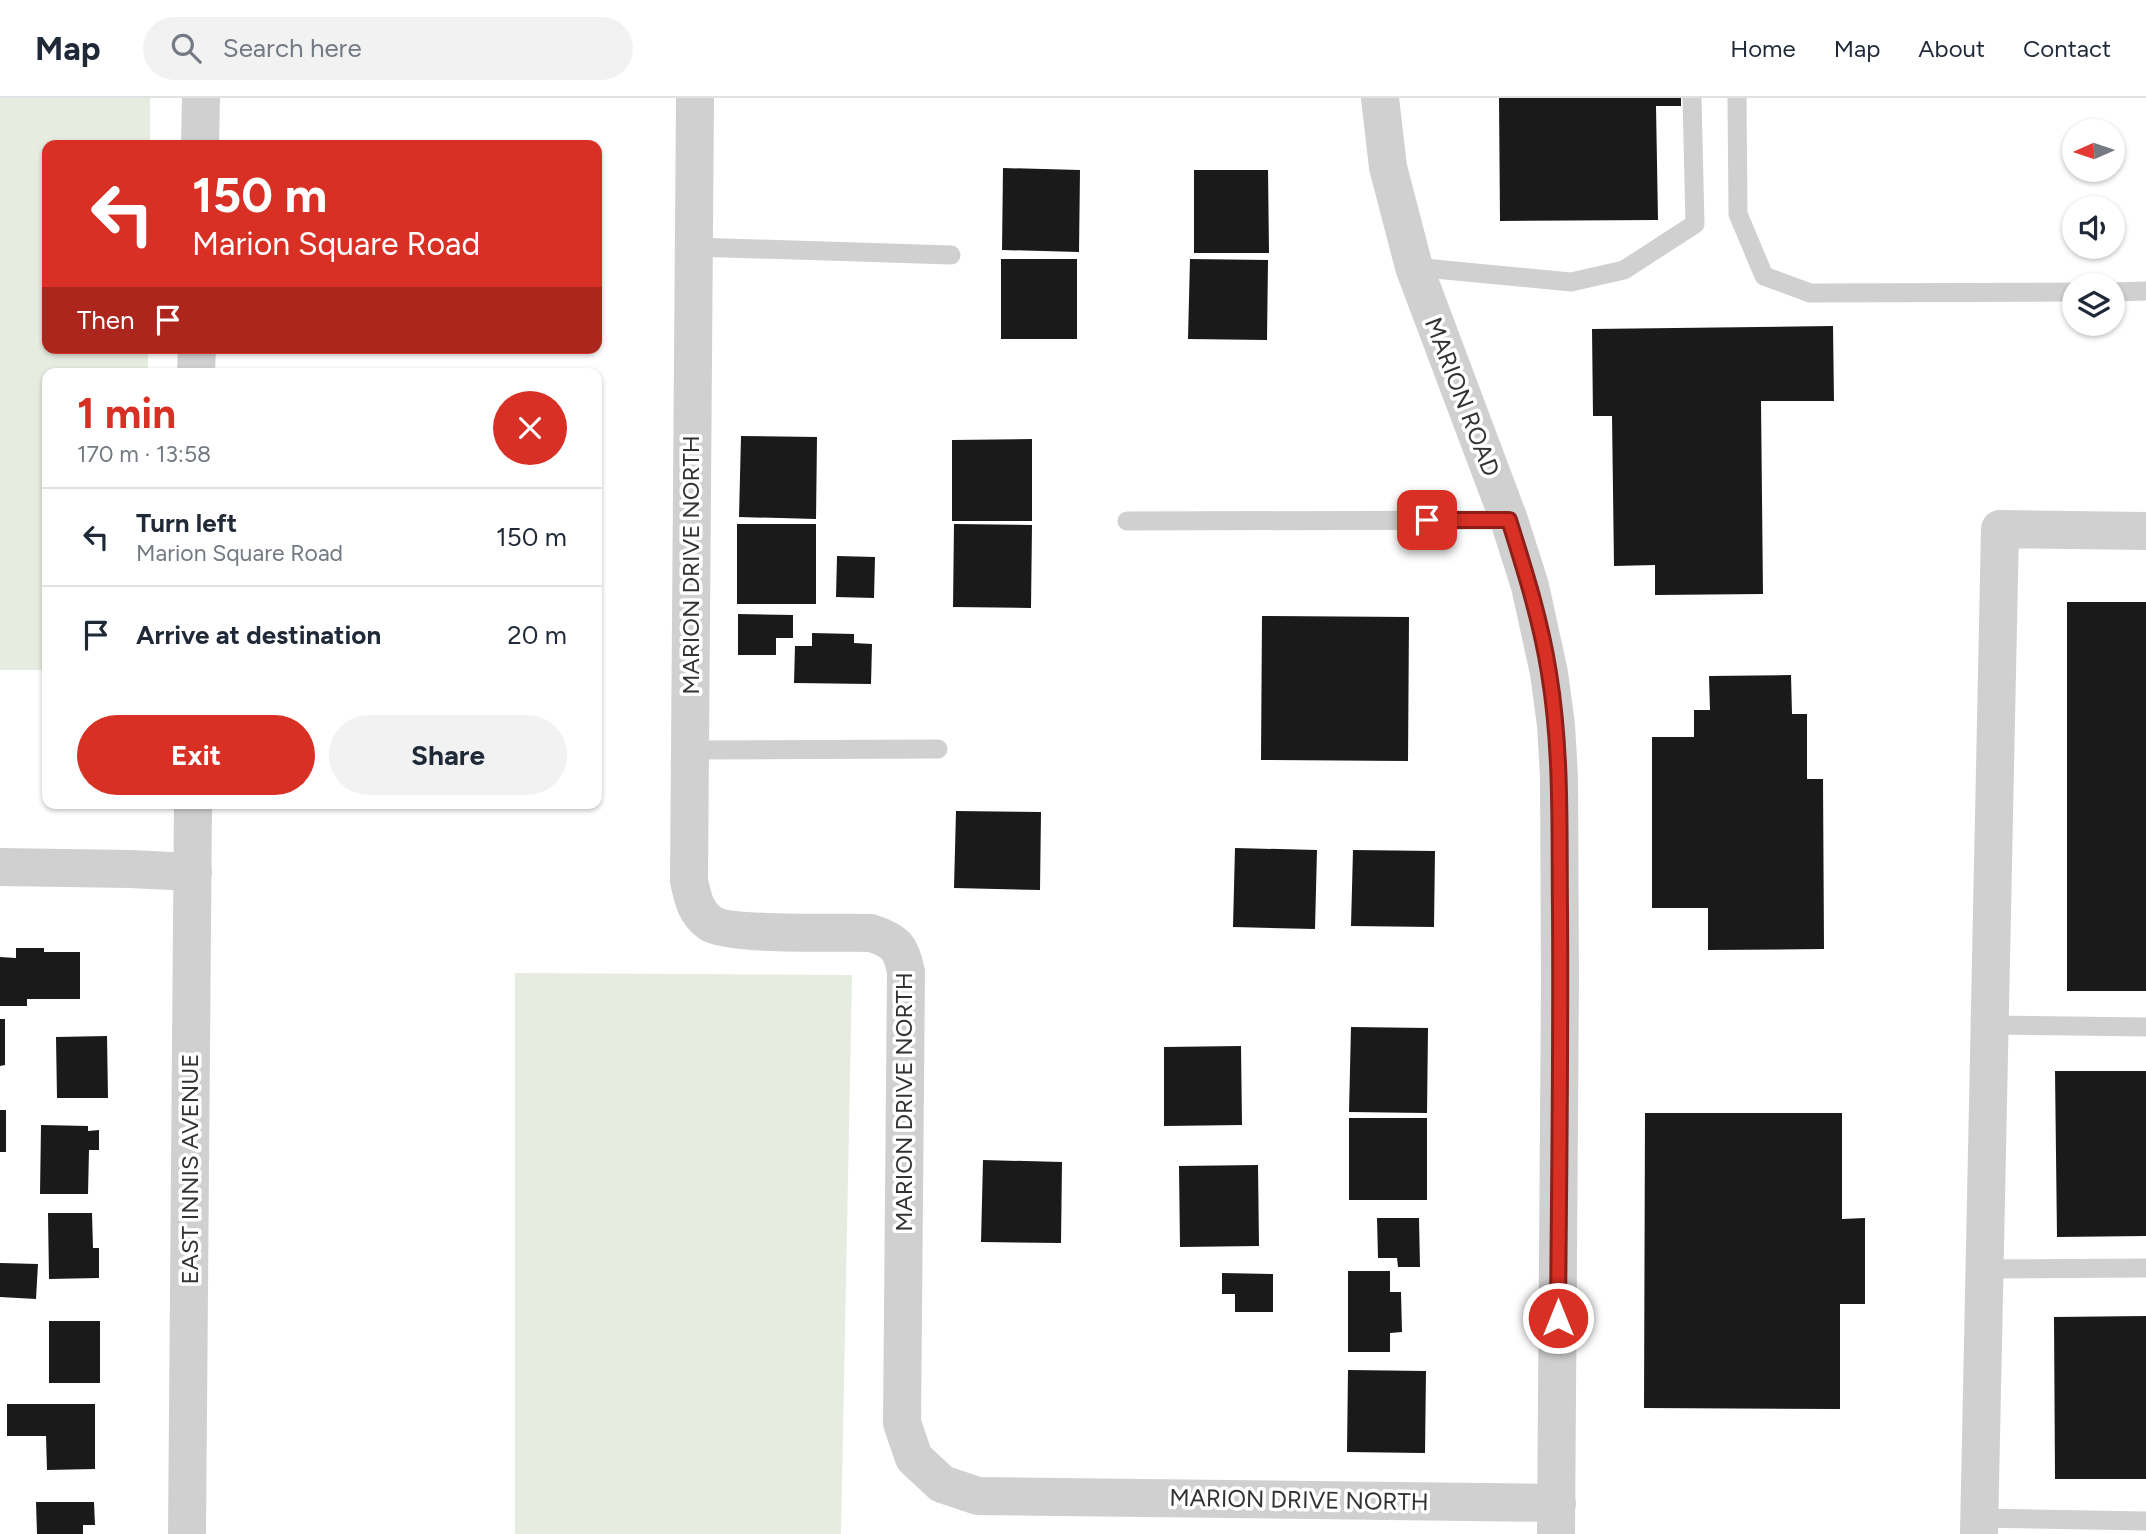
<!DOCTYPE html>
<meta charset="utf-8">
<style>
:root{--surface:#fff;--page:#f2f2f3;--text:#1f2937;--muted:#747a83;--line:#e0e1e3;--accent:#d93025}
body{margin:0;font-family:Figtree,sans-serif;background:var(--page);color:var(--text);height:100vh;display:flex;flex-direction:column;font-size:26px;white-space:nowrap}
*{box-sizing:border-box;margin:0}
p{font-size:23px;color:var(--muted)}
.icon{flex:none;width:38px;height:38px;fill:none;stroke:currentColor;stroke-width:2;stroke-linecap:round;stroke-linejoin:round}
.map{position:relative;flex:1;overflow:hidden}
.side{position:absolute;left:42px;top:270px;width:560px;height:441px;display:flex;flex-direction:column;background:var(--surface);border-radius:14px;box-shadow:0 2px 5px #0004}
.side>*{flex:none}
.banner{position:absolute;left:42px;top:42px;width:560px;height:214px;border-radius:14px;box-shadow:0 2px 5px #0004;background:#d93025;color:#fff;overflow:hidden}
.needle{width:46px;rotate:267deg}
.fabs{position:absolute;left:2062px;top:21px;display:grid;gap:14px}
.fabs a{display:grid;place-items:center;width:63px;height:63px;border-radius:50%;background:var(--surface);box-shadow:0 2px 5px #0004;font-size:35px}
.pin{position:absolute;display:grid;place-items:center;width:60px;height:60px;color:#fff;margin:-30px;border-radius:14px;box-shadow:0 4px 10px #0006}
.me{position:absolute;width:77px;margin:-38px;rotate:0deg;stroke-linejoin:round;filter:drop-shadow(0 0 5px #0008)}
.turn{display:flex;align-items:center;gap:24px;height:147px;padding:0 35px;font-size:32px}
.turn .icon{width:91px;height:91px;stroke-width:2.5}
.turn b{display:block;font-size:49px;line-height:60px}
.then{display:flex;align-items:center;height:66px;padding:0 35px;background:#0003;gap:14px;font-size:26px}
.round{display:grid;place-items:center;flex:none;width:74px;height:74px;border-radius:37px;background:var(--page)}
.summary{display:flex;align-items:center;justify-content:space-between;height:119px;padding:0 35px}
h1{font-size:42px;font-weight:700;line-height:52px;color:var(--accent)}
.action{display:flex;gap:14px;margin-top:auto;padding:14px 35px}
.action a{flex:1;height:80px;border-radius:42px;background:var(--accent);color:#fff;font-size:28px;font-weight:700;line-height:80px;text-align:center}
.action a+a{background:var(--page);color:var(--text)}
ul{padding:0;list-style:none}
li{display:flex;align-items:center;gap:21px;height:98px;padding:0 35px;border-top:2px solid var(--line)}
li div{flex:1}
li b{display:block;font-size:26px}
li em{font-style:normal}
header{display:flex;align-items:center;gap:42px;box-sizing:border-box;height:98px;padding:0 35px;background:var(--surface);border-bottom:2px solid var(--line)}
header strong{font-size:33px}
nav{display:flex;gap:38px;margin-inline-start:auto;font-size:24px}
.search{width:490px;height:63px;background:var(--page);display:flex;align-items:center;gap:18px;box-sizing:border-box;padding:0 24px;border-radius:38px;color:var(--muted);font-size:26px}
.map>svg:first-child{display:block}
.green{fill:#e6ecdf}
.building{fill:#1a1a1a}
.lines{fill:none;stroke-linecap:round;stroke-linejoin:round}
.service{stroke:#d0d0d0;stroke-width:19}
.minor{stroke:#d0d0d0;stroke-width:38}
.route-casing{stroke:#8d1f18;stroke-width:18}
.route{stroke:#d93025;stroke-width:12}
.labels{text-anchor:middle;stroke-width:7;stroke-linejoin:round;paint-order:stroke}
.street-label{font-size:24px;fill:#333;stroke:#fff}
</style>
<header>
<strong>Map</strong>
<div class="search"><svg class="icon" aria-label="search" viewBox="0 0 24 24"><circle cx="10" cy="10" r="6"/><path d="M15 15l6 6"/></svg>Search here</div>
<nav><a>Home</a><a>Map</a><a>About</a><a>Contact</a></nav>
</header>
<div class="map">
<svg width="2146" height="1436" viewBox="0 0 2146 1436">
<rect width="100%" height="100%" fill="#fff"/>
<!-- green -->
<g class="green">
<path d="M0,0H150V47H47V250H148V275H47V572H0Z"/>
<path d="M515,875L852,877L841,1436H515Z"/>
</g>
<!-- building -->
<g class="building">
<path d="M1499,0H1681V8H1656L1658,122L1500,123Z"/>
<path d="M1003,70L1080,72L1079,154L1002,152Z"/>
<path d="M1194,72H1268L1269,155H1194Z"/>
<rect x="1001" y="161" width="76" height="80"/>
<path d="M1190,161L1268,162L1267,242L1188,241Z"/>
<path d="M1833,228L1834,303H1761L1763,496L1655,497V467L1614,468L1612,318H1593L1592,231Z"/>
<path d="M741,338L817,339L816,421L739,419Z"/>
<path d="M1032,341V423H952V342Z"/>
<rect x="737" y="426" width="79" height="80"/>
<path d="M954,426L1032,427L1031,510L953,509Z"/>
<path d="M837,458L875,459L874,500L836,499Z"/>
<rect x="2067" y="504" width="79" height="389"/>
<path d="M738,516L793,517V540H776V557H738Z"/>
<path d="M1262,518L1409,519L1408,663L1261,662Z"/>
<path d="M812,535L854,536V545L872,546L871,586L794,585L795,548H812Z"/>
<path d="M1791,577L1792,616H1807V681H1823L1824,851L1708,852V810H1652V639H1694V612H1710L1709,578Z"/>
<path d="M956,713L1041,714L1040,792L954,790Z"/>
<path d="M1235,750L1317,752L1315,831L1233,829Z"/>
<path d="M1353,752L1435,753L1434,829L1351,828Z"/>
<path d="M16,850H44V854H80V901H27V908H0V859L16,860Z"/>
<path d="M0,921H5V967L0,968Z"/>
<path d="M1351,929L1428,930L1427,1015L1349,1014Z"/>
<path d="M107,938L108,1000H57L56,939Z"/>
<path d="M1241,948L1242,1027L1164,1028V949Z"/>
<path d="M2055,973H2146V1138L2057,1139Z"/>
<rect x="0" y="1012" width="6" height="42"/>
<path d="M1645,1015H1842V1121L1865,1120V1206H1840V1311L1644,1310Z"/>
<rect x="1349" y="1020" width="78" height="82"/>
<path d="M41,1027L88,1028V1033L99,1032V1052H89L88,1096H40Z"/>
<path d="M983,1062L1062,1064L1061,1145L981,1144Z"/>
<path d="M1258,1067L1259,1148L1180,1149L1179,1068Z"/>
<path d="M48,1115H92L93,1150H99V1180L49,1181Z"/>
<path d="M1377,1120H1419L1420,1169H1398L1397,1160H1378Z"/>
<path d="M0,1165L38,1166L36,1201L0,1199Z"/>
<path d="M1348,1173H1390V1194H1401L1402,1234L1390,1235V1254H1348Z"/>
<path d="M1222,1175L1273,1176V1214H1235V1196H1222Z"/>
<path d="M2146,1218V1381H2055L2054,1219Z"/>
<rect x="49" y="1223" width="51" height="62"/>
<path d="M1348,1272L1426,1273L1425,1355L1347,1354Z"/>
<path d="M7,1306H95V1371L47,1372L46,1338H7Z"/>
<path d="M36,1404H94L95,1427H83V1436H37Z"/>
</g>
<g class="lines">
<!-- service -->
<g class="service">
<path d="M1737,0L1738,116L1764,178L1810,195L2074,194"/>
<path d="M694,149L951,157"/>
<path d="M1414,169L1571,184L1624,172L1695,126L1692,0"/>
<path d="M2112,194L2146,193"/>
<path d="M1127,423L1509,422"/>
<path d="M690,652L938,651"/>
<path d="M1989,927L2146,929"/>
<path d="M1984,1171L2146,1170"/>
<path d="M1979,1420L2146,1423"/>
</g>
<!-- minor -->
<g class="minor">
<path d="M695,0L689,783C693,800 695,814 710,825C728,838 843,834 871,835C896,843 901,849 906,874L902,1325L914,1360L942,1386L978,1398L1557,1405"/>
<path d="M1380,0L1388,69L1414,169L1509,422L1530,488L1549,575L1556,627L1559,679L1560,883L1556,1436"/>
<path d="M200,47L201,0"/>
<path d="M196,275L197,250"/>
<path d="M0,769L130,771L193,774"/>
<path d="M187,1436L193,705"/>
<path d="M1979,1436L2000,431L2146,433"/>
</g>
</g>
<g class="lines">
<defs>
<path id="route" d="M1427,422H1509C1525,473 1541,523 1549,575C1562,654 1559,734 1560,813C1561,949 1559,1085 1558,1220"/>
</defs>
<!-- route casing -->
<use href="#route" class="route-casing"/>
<!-- route -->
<use href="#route" class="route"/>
</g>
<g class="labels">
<!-- street labels -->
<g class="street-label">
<text transform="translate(1462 299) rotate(69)" y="8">MARION ROAD</text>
<text transform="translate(691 467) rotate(-90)" y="8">MARION DRIVE NORTH</text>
<text transform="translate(904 1004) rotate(-90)" y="8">MARION DRIVE NORTH</text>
<text transform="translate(190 1071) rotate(-90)" y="8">EAST INNIS AVENUE</text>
<text transform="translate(1299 1402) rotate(1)" y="8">MARION DRIVE NORTH</text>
</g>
</g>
</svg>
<div class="fabs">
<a><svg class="needle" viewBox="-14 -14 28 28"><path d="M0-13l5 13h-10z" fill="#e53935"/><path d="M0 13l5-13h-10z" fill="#747a83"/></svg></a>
<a><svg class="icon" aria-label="sound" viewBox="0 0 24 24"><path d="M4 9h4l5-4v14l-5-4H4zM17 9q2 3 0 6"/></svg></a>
<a><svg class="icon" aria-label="layers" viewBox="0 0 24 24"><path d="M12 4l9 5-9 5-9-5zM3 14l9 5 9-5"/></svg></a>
</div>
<div class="pin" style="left:1427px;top:422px;background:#d93025"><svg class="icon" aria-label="arrive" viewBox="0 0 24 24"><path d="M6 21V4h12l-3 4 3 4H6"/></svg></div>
<svg class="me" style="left:1558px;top:1220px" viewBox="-20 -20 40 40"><circle r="17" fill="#d93025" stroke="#fff" stroke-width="3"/><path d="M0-11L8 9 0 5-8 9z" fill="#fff"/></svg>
<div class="banner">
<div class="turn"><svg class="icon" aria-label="left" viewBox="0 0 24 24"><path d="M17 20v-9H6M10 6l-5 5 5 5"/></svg><div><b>150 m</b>Marion Square Road</div></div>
<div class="then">Then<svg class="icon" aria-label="arrive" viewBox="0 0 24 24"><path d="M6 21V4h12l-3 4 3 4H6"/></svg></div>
</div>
<section class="side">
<div class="summary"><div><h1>1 min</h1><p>170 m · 13:58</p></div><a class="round" style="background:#d93025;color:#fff"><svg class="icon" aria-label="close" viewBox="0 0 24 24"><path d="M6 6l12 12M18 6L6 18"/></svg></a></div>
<ul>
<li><svg class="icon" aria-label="left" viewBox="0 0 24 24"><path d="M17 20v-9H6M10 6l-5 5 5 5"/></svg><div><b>Turn left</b><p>Marion Square Road</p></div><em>150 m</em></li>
<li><svg class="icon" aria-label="arrive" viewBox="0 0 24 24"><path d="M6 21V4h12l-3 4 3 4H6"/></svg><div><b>Arrive at destination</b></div><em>20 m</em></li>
</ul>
<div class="action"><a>Exit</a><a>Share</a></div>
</section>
</div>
